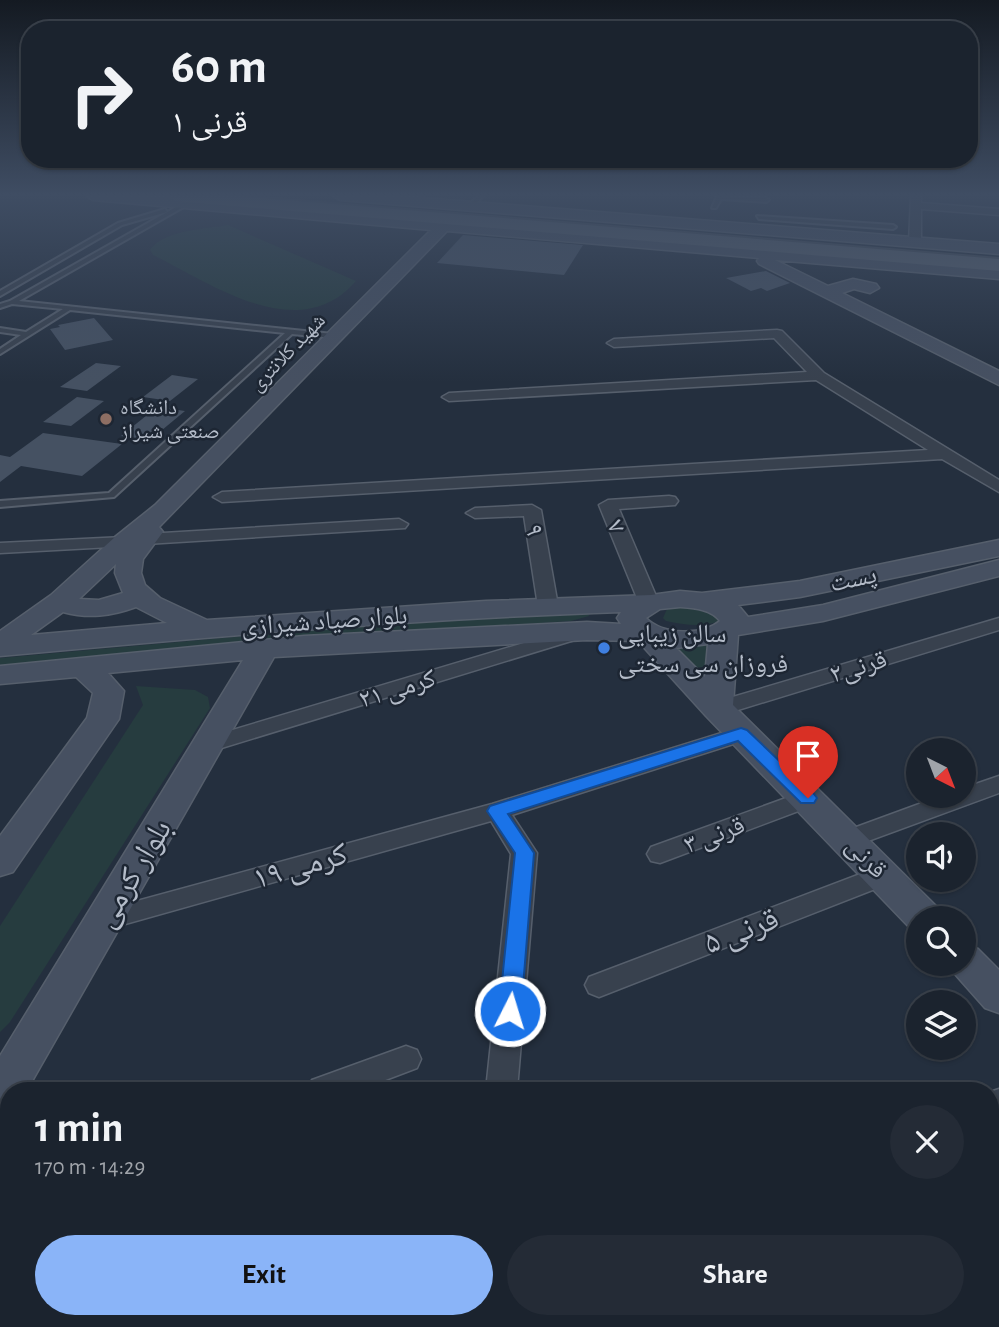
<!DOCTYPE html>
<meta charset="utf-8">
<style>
:root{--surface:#1b232e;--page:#242b36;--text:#f1f3f6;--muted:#a0a4aa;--line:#39404a;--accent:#8ab4f8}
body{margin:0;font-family:"Alegreya Sans","Noto Naskh Arabic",sans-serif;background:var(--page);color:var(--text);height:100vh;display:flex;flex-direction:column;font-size:26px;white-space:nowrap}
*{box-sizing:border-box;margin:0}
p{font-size:23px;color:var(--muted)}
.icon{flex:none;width:38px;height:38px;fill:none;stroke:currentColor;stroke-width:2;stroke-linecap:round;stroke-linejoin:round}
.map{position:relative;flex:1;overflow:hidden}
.side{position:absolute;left:0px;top:1082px;width:999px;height:247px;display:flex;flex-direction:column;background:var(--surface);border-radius:28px 28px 0 0;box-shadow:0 2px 5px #0004,0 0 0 2px var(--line)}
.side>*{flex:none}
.top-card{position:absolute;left:21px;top:21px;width:957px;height:147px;border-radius:28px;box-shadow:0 2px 5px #0004,0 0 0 2px var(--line);background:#1b232e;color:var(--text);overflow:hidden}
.needle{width:46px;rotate:138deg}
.tools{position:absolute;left:906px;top:738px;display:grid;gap:14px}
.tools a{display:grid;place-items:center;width:70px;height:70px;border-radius:50%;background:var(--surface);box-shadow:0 2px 5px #0004,0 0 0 2px var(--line);font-size:35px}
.pin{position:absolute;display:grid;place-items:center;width:60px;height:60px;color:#fff;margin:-72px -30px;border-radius:50% 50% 50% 0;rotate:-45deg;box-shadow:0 0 7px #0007}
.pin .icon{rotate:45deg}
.me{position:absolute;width:77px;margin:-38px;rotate:5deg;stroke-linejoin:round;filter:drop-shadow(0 0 5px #0008)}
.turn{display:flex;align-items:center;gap:24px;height:147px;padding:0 35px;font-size:32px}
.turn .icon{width:91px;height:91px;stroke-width:2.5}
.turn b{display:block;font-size:49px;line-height:60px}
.round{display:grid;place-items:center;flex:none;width:74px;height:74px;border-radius:37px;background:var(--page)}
.overview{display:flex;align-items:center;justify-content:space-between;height:119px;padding:0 35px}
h1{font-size:42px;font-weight:600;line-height:52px}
.button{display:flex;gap:14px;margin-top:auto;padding:14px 35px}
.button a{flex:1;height:80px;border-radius:42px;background:var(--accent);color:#111;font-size:28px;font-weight:600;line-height:80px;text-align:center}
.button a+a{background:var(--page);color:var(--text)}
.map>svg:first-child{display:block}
.green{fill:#263c3f}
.building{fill:#455162}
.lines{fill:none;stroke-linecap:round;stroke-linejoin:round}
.lane-casing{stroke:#565f6c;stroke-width:4}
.street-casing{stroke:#565f6c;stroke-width:3}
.secondary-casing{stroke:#565f6c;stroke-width:3}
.primary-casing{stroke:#414a57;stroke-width:4}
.lane{fill:#38414e;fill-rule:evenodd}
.street{fill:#38414e;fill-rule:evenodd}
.secondary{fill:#465061;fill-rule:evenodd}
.primary{fill:#56606e;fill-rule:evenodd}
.route{fill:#1a73e8;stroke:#114b97;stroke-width:2}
.education-dot{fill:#8d6e63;stroke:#1d2633;stroke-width:2.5}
.shop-dot{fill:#3f7fe0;stroke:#1d2633;stroke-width:2.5}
.labels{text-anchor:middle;stroke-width:5;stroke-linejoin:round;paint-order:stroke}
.far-street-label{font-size:21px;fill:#b4bcc9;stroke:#1d2633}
.far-poi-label{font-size:21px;fill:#b4bcc9;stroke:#1d2633;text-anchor:start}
.street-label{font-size:26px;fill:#b4bcc9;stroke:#1d2633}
.poi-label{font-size:26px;fill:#b4bcc9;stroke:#1d2633;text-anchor:start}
.near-street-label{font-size:32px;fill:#b4bcc9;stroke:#1d2633}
</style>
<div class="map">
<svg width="999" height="1327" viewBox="0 0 999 1327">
<rect width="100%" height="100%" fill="#242f3e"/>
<!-- green -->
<g class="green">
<path d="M228,225L356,281C299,347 212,284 153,255L150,250C164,230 205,229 228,225Z"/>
<path d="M701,604L726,617C709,629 685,625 666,621L663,618L667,609Z"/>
<path d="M587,610L589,616L571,621L315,638L0,668V658L432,619Z"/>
<path d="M673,644L711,645L705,671L708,695Z"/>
<path d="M136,686L195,690L208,697L210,708L10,1022L0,1032V926L143,705Z"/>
</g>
<!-- building -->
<g class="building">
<path d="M463,235L583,245L564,275L437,263Z"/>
<path d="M766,271L790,283L767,291L761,288L751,291L726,278Z"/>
<path d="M94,318L113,340L65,350L50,329L60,327L58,325Z"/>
<path d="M96,363L121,366L87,391L60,387Z"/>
<path d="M172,375L198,379L170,401L143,397Z"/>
<path d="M77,397L104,401L71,426L43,422Z"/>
<path d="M157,407L185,411L150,440L121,436Z"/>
<path d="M43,433L122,444L82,476L21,466L0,482V455L10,457Z"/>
</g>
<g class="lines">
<defs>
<g id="lane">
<path d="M478,196H483L472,208H468V206Z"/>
<path d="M717,196L766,198L769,200L766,202L721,199L716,208H712Z"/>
<path d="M185,202L187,205L19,301L333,334L336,336L333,338L292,334L114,497L0,507V501L109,493L285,333L70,310L0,354V349L21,335L0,332V328L26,332L63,309L12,304L0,308V304L10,301Z"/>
<path d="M165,209L167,212L122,225L0,296V291L118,223Z"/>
<path d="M757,216L893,225L896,227L893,229L759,219Z"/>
</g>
<g id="street">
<path d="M911,196H921V203L999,209V215L921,209V242L915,245L909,242Z"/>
<path d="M777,330L782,331L824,373L999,480V492L942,459L222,502L213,497L222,492L928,450L816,380L449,401L442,397L449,393L807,372L774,338L614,347L607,343L614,339Z"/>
<path d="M669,496L675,497L678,501L675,505L619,509L659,603L649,609L639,603L599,505L608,500Z"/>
<path d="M532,505L541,510L558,606L548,612L538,606L524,516L475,518L466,513L475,508Z"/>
<path d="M399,519L408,524L405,528L146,544L137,539L146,534Z"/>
<path d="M124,537L130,538L133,542L130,546L0,553V543Z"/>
<path d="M999,618V630L725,714H709L706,709L709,704Z"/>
<path d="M574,628L581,630L584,634L581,638L215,750L207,753L199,750L196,745L199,740Z"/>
<path d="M741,727L749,729L752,734L749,739L512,815L537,853L517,1090H486L511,854L491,821L104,930L94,927L90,920L94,913L104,910L492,804Z"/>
<path d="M999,776V793L849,848L840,845L836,839L840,833L941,796H964V788Z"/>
<path d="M808,790L817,792L820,798L817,804L660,863L651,861L647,854L651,847Z"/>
<path d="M884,865L893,868L897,875L893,882L599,997L589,993L585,985L589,977Z"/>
<path d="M406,1046L417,1050L421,1059L417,1068L359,1090H307L312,1080Z"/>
<path d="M999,1089V1118L990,1121V1092Z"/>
<path d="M9,1192V1224L0,1227V1195Z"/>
<path d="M534,1320H582L579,1327H531Z"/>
</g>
<g id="secondary">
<path d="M86,196H147L999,269V279L775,260L828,286L853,279L876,284L879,288L870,293L854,289L842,293L999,371V385L759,264L757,261L759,258L447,231L159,527L163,532L143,559L141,573L145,585L160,598L207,620L486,601L651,595L680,591L702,593L800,581L999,540V556L800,597L738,605L748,617L823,605L999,560V576L823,621L738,635L733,705L939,909L944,919H919V932L911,929L706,716L638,641L587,640L274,657L27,1090H9V1113L0,1116V1056L243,660L108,673L124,691L119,719L13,872L0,876V836L87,718L93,693L76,677L0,684V666L304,636L587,622L621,624L617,618L621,612C413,619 207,637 0,656V631L51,595L115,537L155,505L431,230L93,200ZM116,564L115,573L123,593L99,600L79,599ZM136,607L167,623L31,635L63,612C89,619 111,616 136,607ZM680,607C694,608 711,609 720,621C702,636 663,635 646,618L660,609ZM708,644L705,677L676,648Z"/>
<path d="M333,196H398L999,244V254L340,200Z"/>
<path d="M964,944L978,949L999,970V1013L985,1008L946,964H964Z"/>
</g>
<path id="primary" d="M167,196H237L999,259V271L175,201Z"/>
</defs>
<!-- lane casing -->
<use href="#lane" class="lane-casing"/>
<!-- street casing -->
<use href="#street" class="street-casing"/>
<!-- secondary casing -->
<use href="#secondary" class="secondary-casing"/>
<!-- primary casing -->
<use href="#primary" class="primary-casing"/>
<!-- lane -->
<use href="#lane" class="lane"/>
<!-- street -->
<use href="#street" class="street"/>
<!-- secondary -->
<use href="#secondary" class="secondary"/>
<!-- primary -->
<use href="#primary" class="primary"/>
</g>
<!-- sky -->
<linearGradient id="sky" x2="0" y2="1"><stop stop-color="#141a22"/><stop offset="0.51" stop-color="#3f4d63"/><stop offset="1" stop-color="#3f4d63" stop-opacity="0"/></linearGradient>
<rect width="999" height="382" fill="url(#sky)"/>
<!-- route -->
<path class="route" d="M741,728L747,730L814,794L817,798L814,803H801L738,741L508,814L534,853L521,1011L517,1018L510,1020L502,1018L499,1011L515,853L487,811L490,806Z"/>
<!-- markers -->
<circle class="education-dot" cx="106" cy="419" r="7"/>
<circle class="shop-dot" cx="604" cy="648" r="7"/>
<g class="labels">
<!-- far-street labels -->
<g class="far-street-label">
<text transform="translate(287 352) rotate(-46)" y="7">شهید کلانتری</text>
</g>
<!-- far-poi labels -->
<g class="far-poi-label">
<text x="120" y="414">دانشگاه<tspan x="120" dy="24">صنعتی شیراز</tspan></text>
</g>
<!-- street labels -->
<g class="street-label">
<text transform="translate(617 526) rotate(67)" y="9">۷</text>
<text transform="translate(535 530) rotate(81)" y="9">۹</text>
<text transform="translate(853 578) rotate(-12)" y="9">پست</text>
<text transform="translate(324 620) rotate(-4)" y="9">بلوار صیاد شیرازی</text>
<text transform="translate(858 666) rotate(-17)" y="9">قرنی۲</text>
<text transform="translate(397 688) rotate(-17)" y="9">کرمی ۲۱</text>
<text transform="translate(714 834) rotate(-21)" y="9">قرنی ۳</text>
<text transform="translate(867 857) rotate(46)" y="9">قرنی</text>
</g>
<!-- poi labels -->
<g class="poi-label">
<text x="618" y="642">سالن زیبایی<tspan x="618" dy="30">فروزان سی سختی</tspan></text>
</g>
<!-- near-street labels -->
<g class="near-street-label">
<text transform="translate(300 865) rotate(-16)" y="11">کرمی ۱۹</text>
<text transform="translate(132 873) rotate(-59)" y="11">بلوار کرمی</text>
<text transform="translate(741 930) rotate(-21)" y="11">قرنی ۵</text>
</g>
</g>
</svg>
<div class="tools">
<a><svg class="needle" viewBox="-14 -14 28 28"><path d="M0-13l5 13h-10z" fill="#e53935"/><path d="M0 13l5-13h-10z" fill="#a0a4aa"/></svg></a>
<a><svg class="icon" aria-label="sound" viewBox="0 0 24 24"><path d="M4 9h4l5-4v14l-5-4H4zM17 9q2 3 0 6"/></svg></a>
<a><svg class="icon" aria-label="search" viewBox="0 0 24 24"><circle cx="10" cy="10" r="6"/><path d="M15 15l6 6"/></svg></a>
<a><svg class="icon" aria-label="layers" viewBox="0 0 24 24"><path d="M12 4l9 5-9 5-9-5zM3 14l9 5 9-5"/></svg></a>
</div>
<div class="pin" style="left:808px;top:798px;background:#d93025"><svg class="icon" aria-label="arrive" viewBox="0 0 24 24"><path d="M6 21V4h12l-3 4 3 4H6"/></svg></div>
<svg class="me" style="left:510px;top:1011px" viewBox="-20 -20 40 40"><circle r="17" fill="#1a73e8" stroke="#fff" stroke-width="3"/><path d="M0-11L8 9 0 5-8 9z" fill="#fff"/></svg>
<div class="top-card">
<div class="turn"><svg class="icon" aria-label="right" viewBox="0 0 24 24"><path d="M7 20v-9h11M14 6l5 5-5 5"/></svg><div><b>60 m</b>قرنی ۱</div></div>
</div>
<section class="side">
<div class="overview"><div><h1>1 min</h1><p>170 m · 14:29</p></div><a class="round"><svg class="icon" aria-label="close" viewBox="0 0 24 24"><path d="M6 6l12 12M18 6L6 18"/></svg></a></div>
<div class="button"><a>Exit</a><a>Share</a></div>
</section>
</div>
